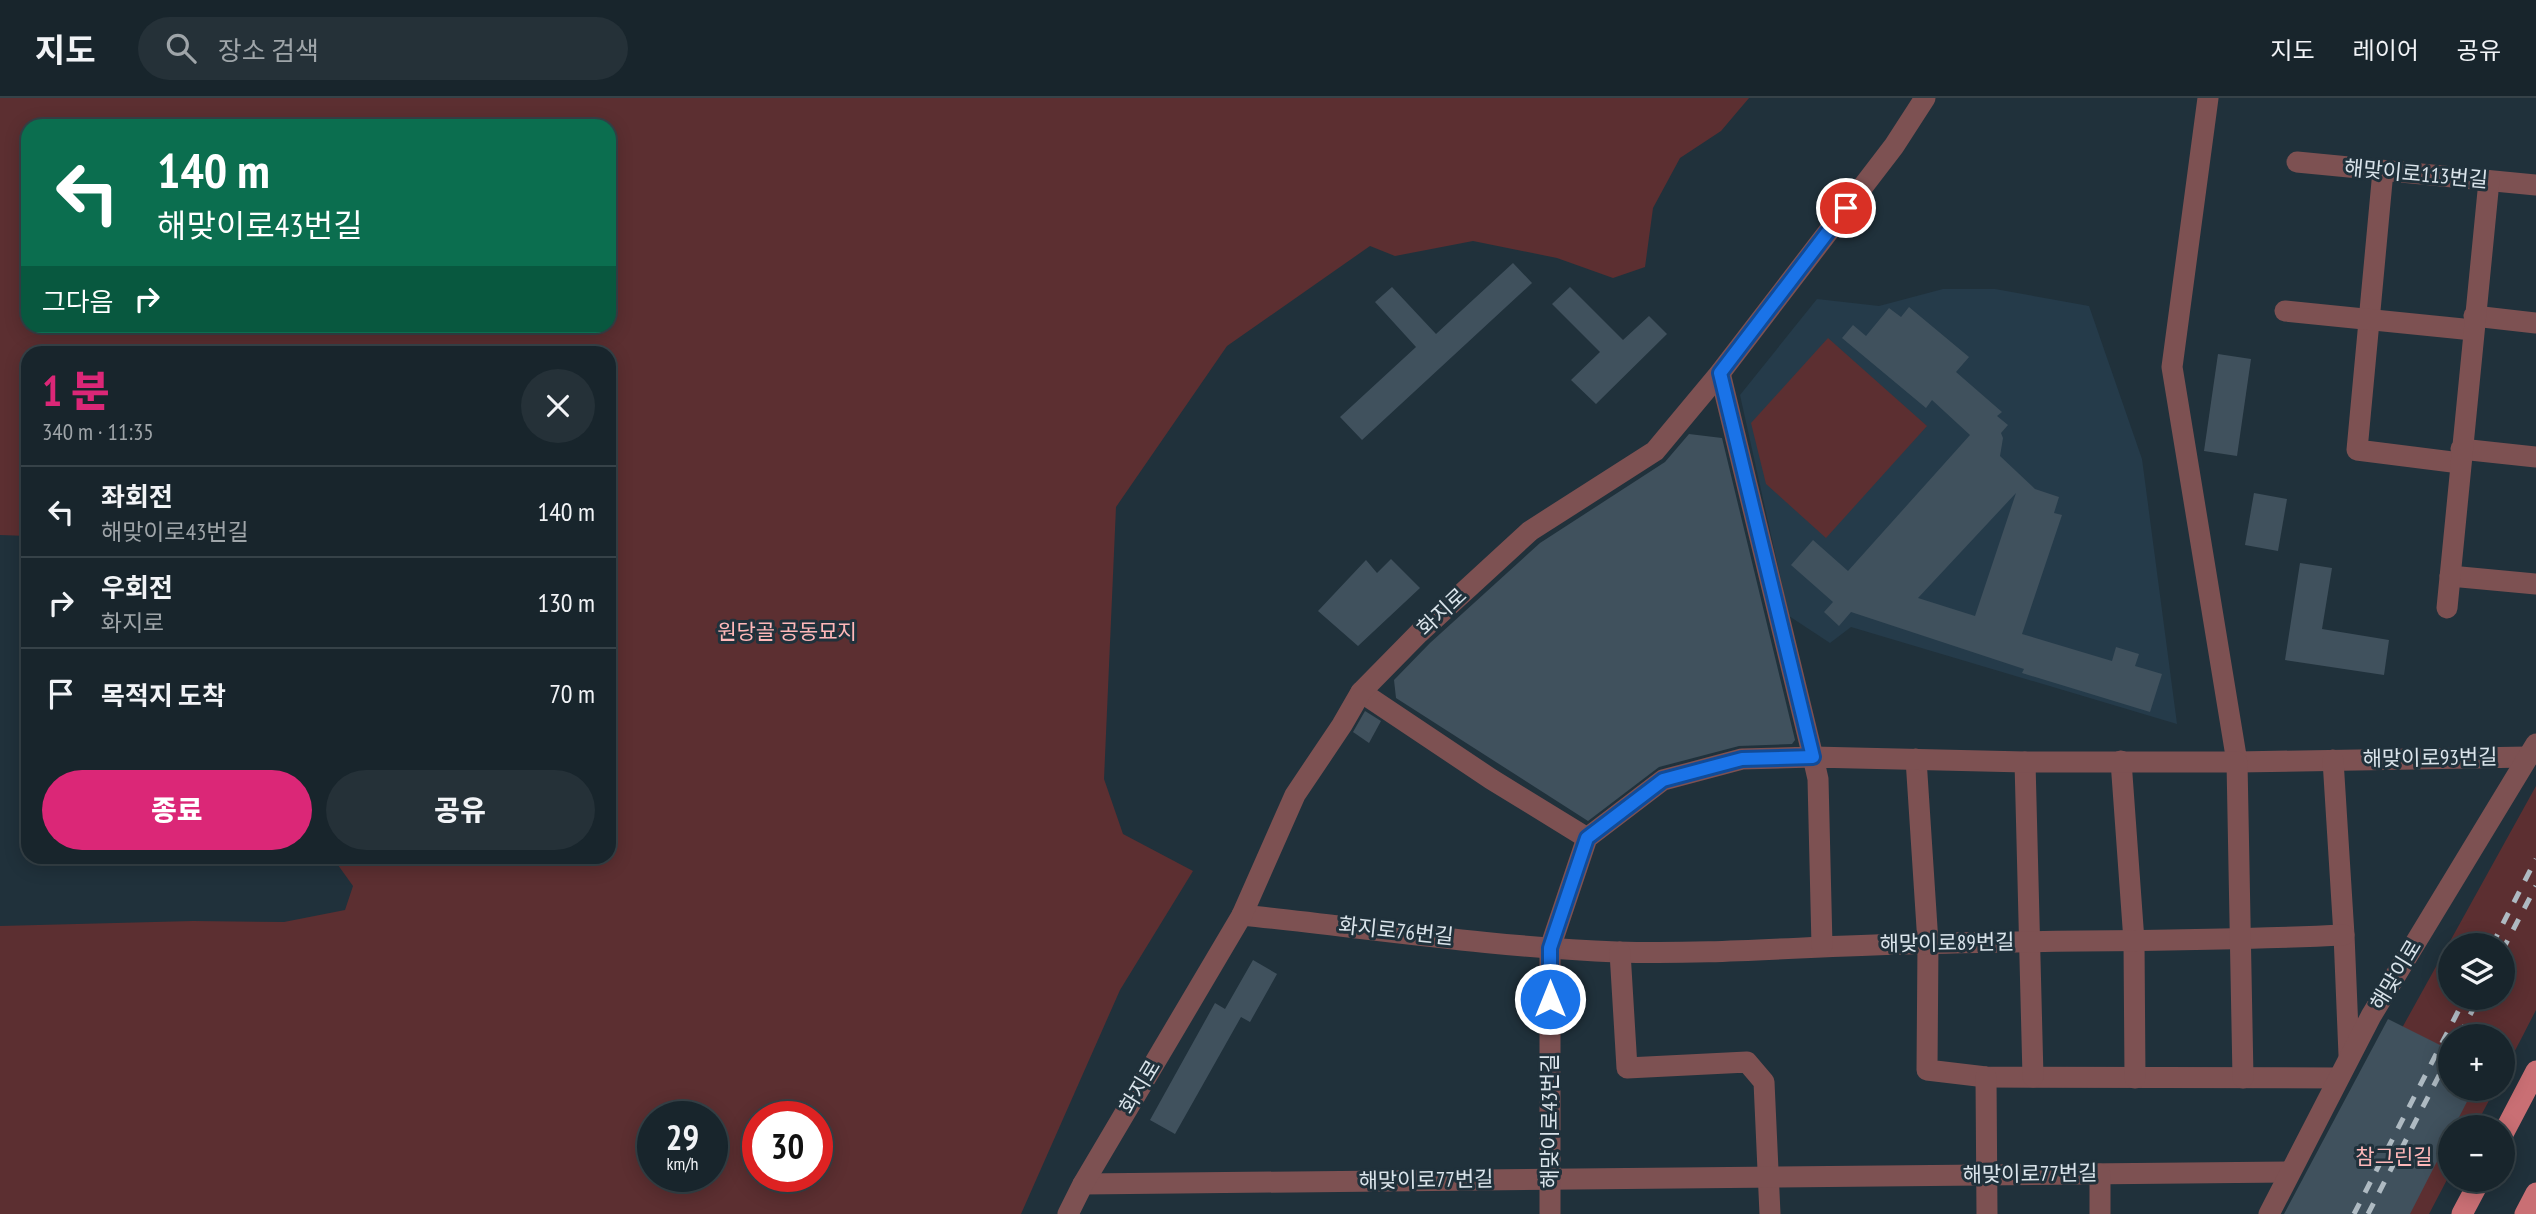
<!DOCTYPE html>
<html lang="ko">
<meta charset="utf-8">
<style>
:root{--surface:#18252c;--page:#253138;--text:#f1f3f6;--muted:#9fa5a9;--line:#364248;--accent:#db2777}
body{margin:0;font-family:"PT Sans Narrow","Noto Sans KR",sans-serif;background:var(--page);color:var(--text);height:100vh;display:flex;flex-direction:column;font-size:26px;white-space:nowrap}
*{box-sizing:border-box;margin:0}
p{font-size:23px;color:var(--muted)}
.icon{flex:none;width:38px;height:38px;fill:none;stroke:currentColor;stroke-width:2;stroke-linecap:round;stroke-linejoin:round}
.map{position:relative;flex:1;overflow:hidden}
.panel{position:absolute;left:21px;top:248px;width:595px;height:518px;display:flex;flex-direction:column;background:var(--surface);border-radius:21px;box-shadow:0 4px 18px #0003,0 0 0 2px var(--line)}
.panel>*{flex:none}
.guide{position:absolute;left:21px;top:21px;width:595px;height:214px;border-radius:21px;box-shadow:0 4px 18px #0003,0 0 0 2px var(--line);background:#0b6e4f;color:#fff;overflow:hidden}
.buttons{position:absolute;left:2438px;top:835px;display:grid;gap:14px}
.buttons a{display:grid;place-items:center;width:77px;height:77px;border-radius:50%;background:var(--surface);box-shadow:0 4px 18px #0003,0 0 0 2px var(--line);font-size:35px}
.speed{position:absolute;left:637px;top:1003px;display:flex;gap:14px;font-size:35px;font-weight:700;text-align:center}
.speed>*{display:grid;place-content:center;width:91px;height:91px;border-radius:50%;background:var(--surface);box-shadow:0 4px 18px #0003,0 0 0 2px var(--line);line-height:1}
.speed small{font-size:18px;font-weight:400}
.speed .limit{border:10px solid #d22;background:#fff;color:#111}
.pin{position:absolute;display:grid;place-items:center;width:60px;height:60px;color:#fff;margin:-30px;border:4px solid #fff;border-radius:50%;box-shadow:0 2px 7px #0007}
.me{position:absolute;width:77px;margin:-38px;rotate:0deg;stroke-linejoin:round;filter:drop-shadow(0 0 5px #0008)}
.turn{display:flex;align-items:center;gap:24px;height:147px;padding:0 21px;font-size:32px}
.turn .icon{width:91px;height:91px;stroke-width:2.5}
.turn b{display:block;font-size:49px;line-height:60px}
.then{display:flex;align-items:center;height:66px;padding:0 21px;background:#0003;gap:14px;font-size:26px}
.round{display:grid;place-items:center;flex:none;width:74px;height:74px;border-radius:37px;background:var(--page)}
.overview{display:flex;align-items:center;justify-content:space-between;height:119px;padding:0 21px}
h1{font-size:42px;font-weight:800;line-height:52px;color:var(--accent)}
.primary-button{display:flex;gap:14px;margin-top:auto;padding:14px 21px}
.primary-button a{flex:1;height:80px;border-radius:42px;background:var(--accent);color:#fff;font-size:28px;font-weight:800;line-height:80px;text-align:center}
.primary-button a+a{background:var(--page);color:var(--text)}
ul{padding:0;list-style:none}
li{display:flex;align-items:center;gap:21px;height:91px;padding:0 21px;border-top:2px solid var(--line)}
li div{flex:1}
li b{display:block;font-size:26px}
li em{font-style:normal}
header{display:flex;align-items:center;gap:42px;box-sizing:border-box;height:98px;padding:0 35px;background:var(--surface);border-bottom:2px solid var(--line)}
header strong{font-size:33px}
nav{display:flex;gap:38px;margin-inline-start:auto;font-size:24px}
.search{width:490px;height:63px;background:var(--page);display:flex;align-items:center;gap:18px;box-sizing:border-box;padding:0 24px;border-radius:38px;color:var(--muted);font-size:26px}
.map>svg:first-child{display:block}
.built{fill:#253b4a}
.green{fill:#5c2f31;fill-rule:evenodd}
.building{fill:#40515d;fill-rule:evenodd}
.lines{fill:none;stroke-linecap:round;stroke-linejoin:round}
.minor{stroke:#7d5152;stroke-width:21}
.major{stroke:#c96f74;stroke-width:21}
.rail{stroke:#aebac2;stroke-width:5;stroke-dasharray:12 12;stroke-linecap:butt}
.route-casing{stroke:#114b97;stroke-width:18}
.route{stroke:#1a73e8;stroke-width:12}
.labels{text-anchor:middle;stroke-width:6;stroke-linejoin:round;paint-order:stroke}
.street-label{font-size:21px;fill:#dae4eb;stroke:#20313b}
.park-label{font-size:21px;fill:#ffb8b9;stroke:#20313b}
</style>
<header>
<strong>지도</strong>
<div class="search"><svg class="icon" aria-label="search" viewBox="0 0 24 24"><circle cx="10" cy="10" r="6"/><path d="M15 15l6 6"/></svg>장소 검색</div>
<nav><a>지도</a><a>레이어</a><a>공유</a></nav>
</header>
<div class="map">
<svg width="2536" height="1116" viewBox="0 0 2536 1116">
<rect width="100%" height="100%" fill="#20313b"/>
<!-- built -->
<path class="built" d="M1943,191H1995L2089,208L2142,361L2177,626L1851,529L1830,545L1789,518L1740,297L1817,201L1879,208Z"/>
<!-- green -->
<g class="green">
<path d="M0,0H1749L1721,33L1680,60L1653,110L1645,169L1613,180L1557,160L1473,143L1395,158L1370,148L1227,248L1116,409L1104,681L1123,736L1193,773L1120,892L1021,1116H0V828L193,823L284,824L345,812L353,788L333,760H609V256H28V438L0,437ZM28,28H609V228H28ZM653,1018H712V1078H653ZM758,1018H817V1078H758Z"/>
<path d="M1828,240L1927,328L1826,440L1766,386L1751,325Z"/>
<path d="M2536,688V912L2503,976L2502,938H2450V990L2495,991L2475,1029H2450V1076L2429,1116H2299ZM2450,847H2502V900H2450Z"/>
</g>
<!-- building -->
<g class="building">
<path d="M1513,165L1532,185L1362,342L1340,319L1416,249L1375,204L1392,189L1436,236Z"/>
<path d="M1570,189L1623,242L1649,218L1667,236L1596,306L1571,282L1600,254L1552,206Z"/>
<path d="M1909,209L1969,259L1956,274L2002,314L1997,318L2008,327L2001,335L2003,340L2000,358L2035,391L2059,399L2054,415L2062,417L2022,536L2112,563L2116,549L2139,556L2135,568L2162,576L2150,614L2022,575L2024,571L1851,514L1839,528L1824,514L1833,504L1791,467L1813,442L1848,473L1970,337L1932,302L1926,310L1842,240L1853,227L1866,238L1889,210L1901,219ZM2016,395L1975,518L1918,500Z"/>
<path d="M2218,256L2251,261L2237,358L2204,353Z"/>
<path d="M1689,336L1722,340L1795,642L1792,646L1739,648L1659,669L1588,723L1396,600L1394,582L1430,545L1540,445L1665,364Z"/>
<path d="M2254,395L2287,401L2278,453L2245,447Z"/>
<path d="M1391,461L1420,490L1358,548L1318,513L1366,462L1377,475Z"/>
<path d="M2300,465L2332,470L2322,531L2389,542L2384,577L2285,562Z"/>
<path d="M1365,613L1381,623L1369,645L1353,634Z"/>
<path d="M1253,862L1277,876L1250,924L1241,919L1175,1036L1150,1022L1215,905L1225,911Z"/>
<path d="M2388,921L2450,952V990H2474L2454,1029H2450V1038L2410,1116H2284Z"/>
</g>
<g class="lines">
<!-- minor -->
<g class="minor">
<path d="M2208,0L2172,269L2237,664L2528,659"/>
<path d="M2297,64L2536,87"/>
<path d="M2383,73L2357,352L2460,365"/>
<path d="M2285,213L2473,232"/>
<path d="M2474,218L2536,225"/>
<path d="M2461,351L2536,359"/>
<path d="M2450,478L2536,486"/>
<path d="M2447,510L2489,83"/>
<path d="M1361,594L1491,681L1587,740"/>
<path d="M1916,661L1928,845L1927,972L1986,979L2338,980"/>
<path d="M2333,662L2344,837L2349,957"/>
<path d="M2121,663L2134,843L2135,980"/>
<path d="M2025,664L2033,979"/>
<path d="M1242,817C1367,830 1492,849 1617,854C1714,857 1809,848 1906,846C2052,842 2198,844 2344,837"/>
<path d="M1822,848L1818,681L1813,659L2025,664H2237L2243,980"/>
<path d="M1620,854L1627,970L1747,964L1764,984L1770,1116"/>
<path d="M1986,979L1987,1116"/>
<path d="M1083,1086L2290,1074"/>
<path d="M1068,1116L1083,1086L1242,817L1295,697L1342,627L1361,594L1419,535L1530,433L1655,353L1720,275L1894,48L1925,0"/>
<path d="M1550,1116V850L1587,740L1663,682L1742,661L1813,659L1720,275"/>
<path d="M2100,1116V1076"/>
<path d="M2269,1116L2371,918L2536,646"/>
</g>
<!-- major -->
<g class="major">
<path d="M2502,1038L2536,973"/>
<path d="M2462,1116L2480,1082"/>
<path d="M2525,1116L2536,1095"/>
</g>
<!-- rail -->
<g class="rail">
<path d="M2492,847L2536,761"/>
<path d="M2502,853L2536,788"/>
<path d="M2459,938L2479,900"/>
<path d="M2354,1116L2465,900"/>
<path d="M2368,1116L2450,956"/>
</g>
</g>
<g class="lines">
<defs>
<path id="route" d="M1550,901V850L1587,740L1663,682L1742,661L1813,659L1720,275L1846,110"/>
</defs>
<!-- route casing -->
<use href="#route" class="route-casing"/>
<!-- route -->
<use href="#route" class="route"/>
</g>
<g class="labels">
<!-- street labels -->
<g class="street-label">
<text transform="translate(2416 76) rotate(5)" y="7">해맞이로113번길</text>
<text transform="translate(1442 514) rotate(-43)" y="7">화지로</text>
<text transform="translate(2430 660) rotate(-1)" y="7">해맞이로93번길</text>
<text transform="translate(1396 833) rotate(6)" y="7">화지로76번길</text>
<text transform="translate(1947 845) rotate(-1)" y="7">해맞이로89번길</text>
<text transform="translate(2396 877) rotate(-59)" y="7">해맞이로</text>
<text transform="translate(1140 989) rotate(-59)" y="7">화지로</text>
<text transform="translate(1550 1023) rotate(-90)" y="7">해맞이로43번길</text>
<text transform="translate(2030 1076) rotate(-1)" y="7">해맞이로77번길</text>
<text transform="translate(1426 1082) rotate(-1)" y="7">해맞이로77번길</text>
</g>
<!-- park labels -->
<g class="park-label">
<text x="787" y="541">원당골 공동묘지</text>
<text x="2394" y="1066">참그린길</text>
</g>
</g>
</svg>
<div class="buttons">
<a><svg class="icon" aria-label="layers" viewBox="0 0 24 24"><path d="M12 4l9 5-9 5-9-5zM3 14l9 5 9-5"/></svg></a>
<a>+</a>
<a>−</a>
</div>
<div class="speed"><div>29<small>km/h</small></div><div class="limit">30</div></div>
<div class="pin" style="left:1846px;top:110px;background:#d93025"><svg class="icon" aria-label="arrive" viewBox="0 0 24 24"><path d="M6 21V4h12l-3 4 3 4H6"/></svg></div>
<svg class="me" style="left:1550px;top:901px" viewBox="-20 -20 40 40"><circle r="17" fill="#1a73e8" stroke="#fff" stroke-width="3"/><path d="M0-11L8 9 0 5-8 9z" fill="#fff"/></svg>
<div class="guide">
<div class="turn"><svg class="icon" aria-label="left" viewBox="0 0 24 24"><path d="M17 20v-9H6M10 6l-5 5 5 5"/></svg><div><b>140 m</b>해맞이로43번길</div></div>
<div class="then">그다음<svg class="icon" aria-label="right" viewBox="0 0 24 24"><path d="M7 20v-9h11M14 6l5 5-5 5"/></svg></div>
</div>
<section class="panel">
<div class="overview"><div><h1>1 분</h1><p>340 m · 11:35</p></div><a class="round"><svg class="icon" aria-label="close" viewBox="0 0 24 24"><path d="M6 6l12 12M18 6L6 18"/></svg></a></div>
<ul>
<li><svg class="icon" aria-label="left" viewBox="0 0 24 24"><path d="M17 20v-9H6M10 6l-5 5 5 5"/></svg><div><b>좌회전</b><p>해맞이로43번길</p></div><em>140 m</em></li>
<li><svg class="icon" aria-label="right" viewBox="0 0 24 24"><path d="M7 20v-9h11M14 6l5 5-5 5"/></svg><div><b>우회전</b><p>화지로</p></div><em>130 m</em></li>
<li><svg class="icon" aria-label="arrive" viewBox="0 0 24 24"><path d="M6 21V4h12l-3 4 3 4H6"/></svg><div><b>목적지 도착</b></div><em>70 m</em></li>
</ul>
<div class="primary-button"><a>종료</a><a>공유</a></div>
</section>
</div>
